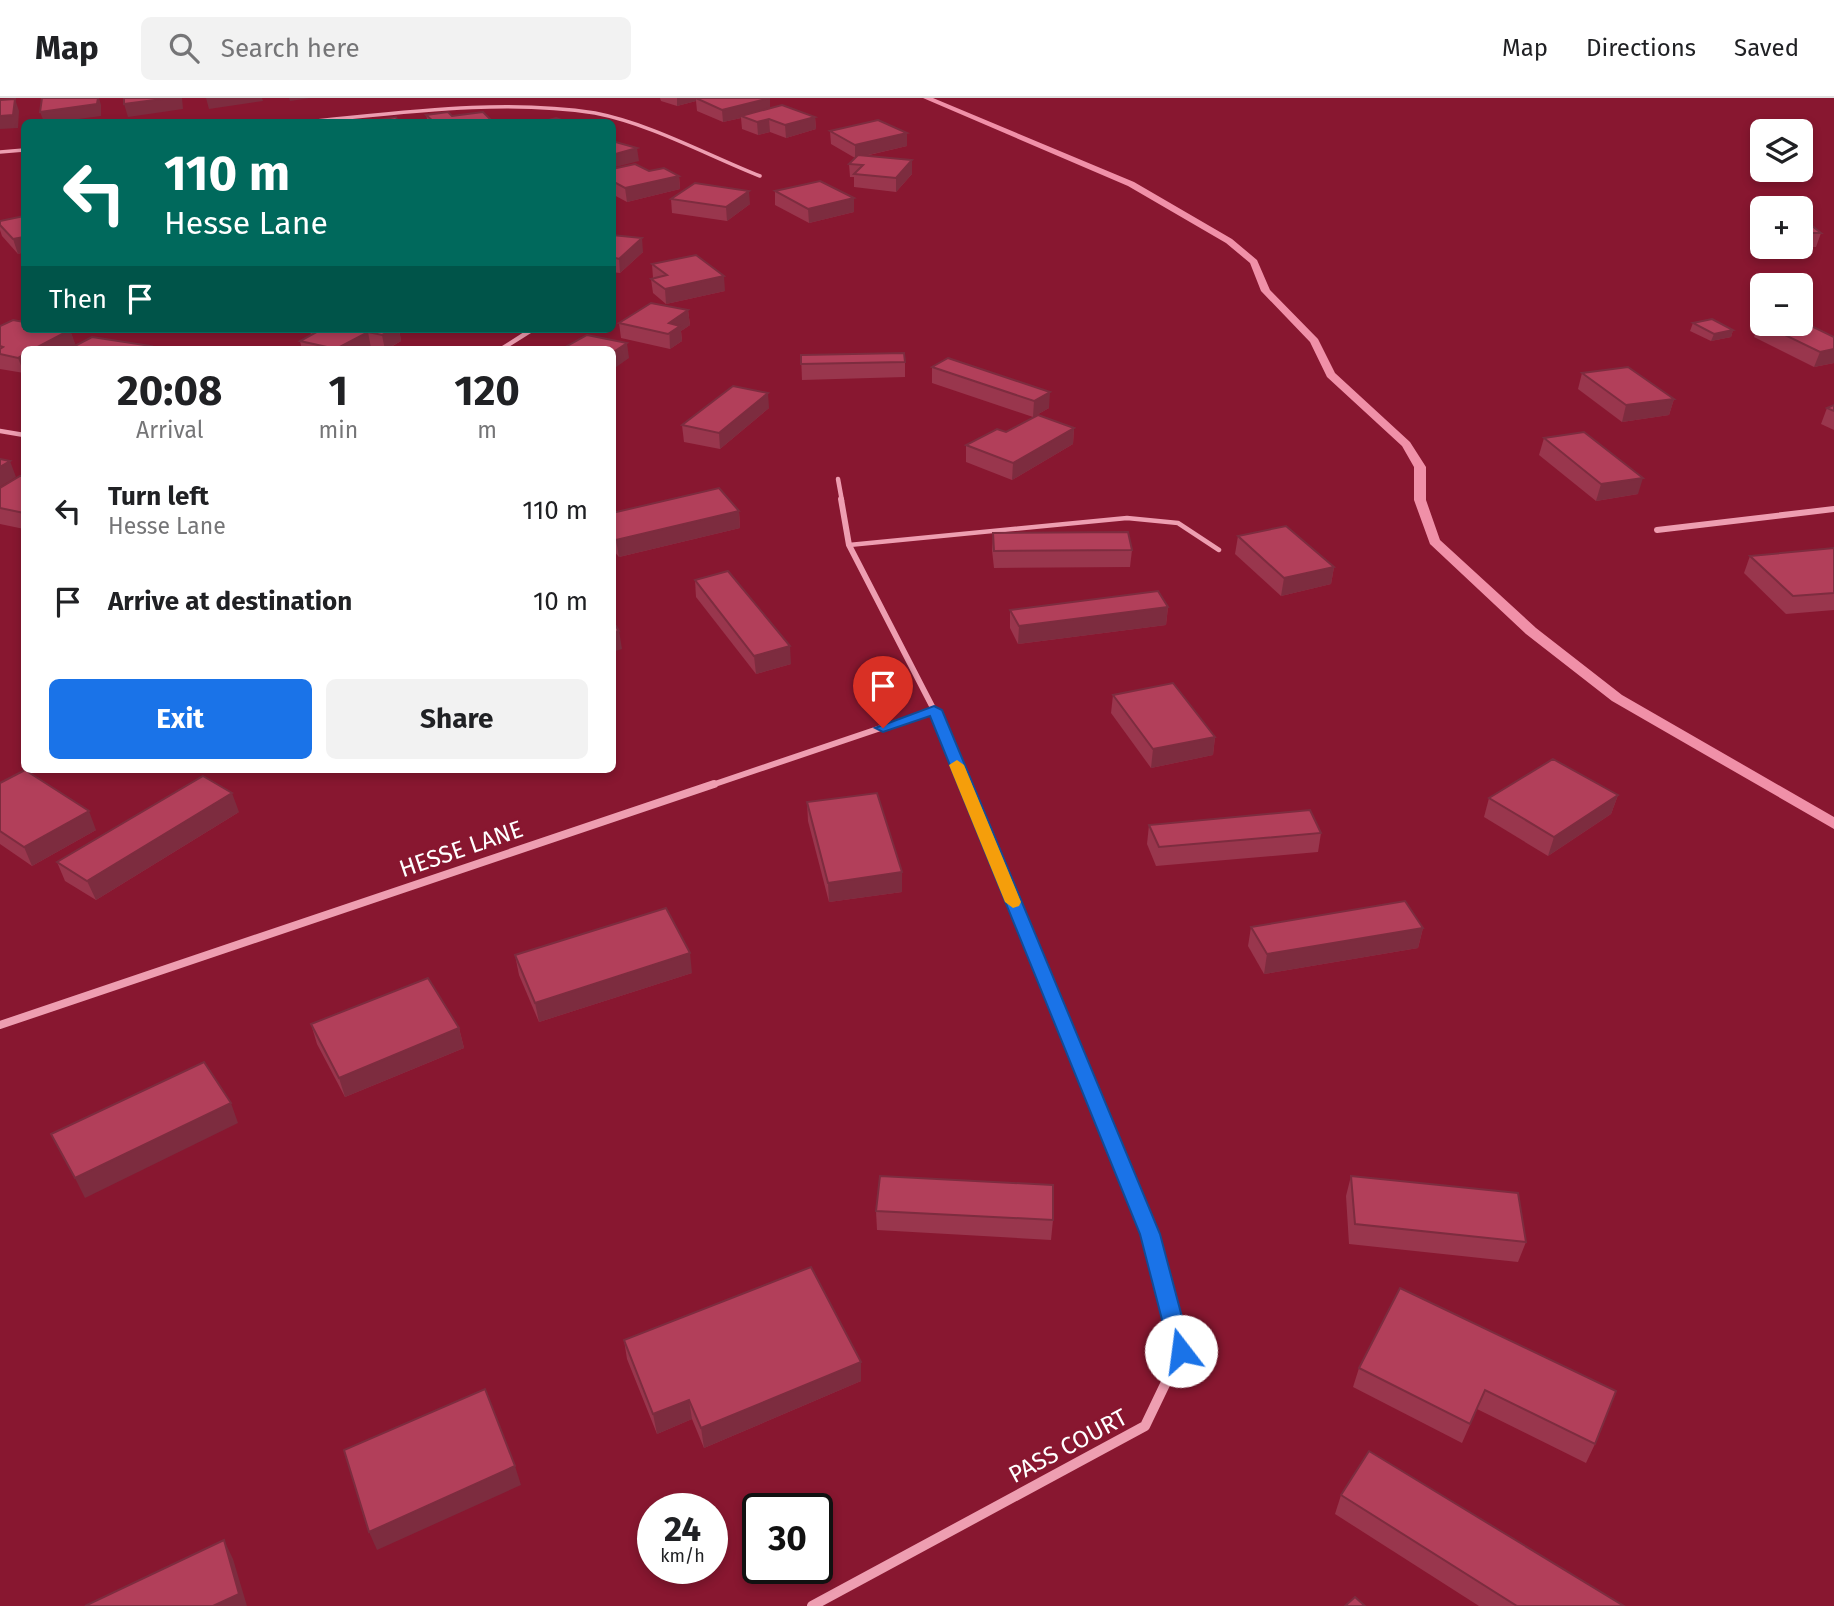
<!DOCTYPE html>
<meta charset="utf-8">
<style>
:root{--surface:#fff;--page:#f2f2f2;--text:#202124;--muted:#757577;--line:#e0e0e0;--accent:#1a73e8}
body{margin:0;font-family:"Fira Sans",sans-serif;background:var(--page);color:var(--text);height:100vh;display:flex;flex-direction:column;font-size:26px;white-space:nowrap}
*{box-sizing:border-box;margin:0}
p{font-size:23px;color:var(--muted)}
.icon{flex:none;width:38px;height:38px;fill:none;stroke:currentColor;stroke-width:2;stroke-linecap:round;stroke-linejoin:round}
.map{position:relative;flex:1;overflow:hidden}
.drawer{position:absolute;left:21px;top:248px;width:595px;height:427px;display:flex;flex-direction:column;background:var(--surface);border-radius:10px;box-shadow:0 4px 10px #0003}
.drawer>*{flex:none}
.guide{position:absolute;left:21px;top:21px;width:595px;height:214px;border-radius:10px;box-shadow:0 4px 10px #0003;background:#00695c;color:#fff;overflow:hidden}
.fabs{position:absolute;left:1750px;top:21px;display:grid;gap:14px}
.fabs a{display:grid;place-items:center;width:63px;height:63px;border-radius:10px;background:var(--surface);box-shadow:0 4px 10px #0003;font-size:35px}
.speed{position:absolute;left:637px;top:1395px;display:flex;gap:14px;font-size:35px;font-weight:700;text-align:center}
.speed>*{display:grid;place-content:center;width:91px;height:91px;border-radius:50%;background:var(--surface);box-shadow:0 4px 10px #0003;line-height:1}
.speed small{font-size:18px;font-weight:400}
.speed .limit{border:4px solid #111;border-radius:10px;background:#fff;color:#111}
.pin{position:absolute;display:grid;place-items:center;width:60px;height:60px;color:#fff;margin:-72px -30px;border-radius:50% 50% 50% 0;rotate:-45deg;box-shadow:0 0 7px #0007}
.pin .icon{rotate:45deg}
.me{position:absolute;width:77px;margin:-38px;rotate:345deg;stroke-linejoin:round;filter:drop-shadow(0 0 5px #0008)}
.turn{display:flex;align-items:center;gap:24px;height:147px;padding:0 28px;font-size:32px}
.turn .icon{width:91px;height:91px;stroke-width:2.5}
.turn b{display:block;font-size:49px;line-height:60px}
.then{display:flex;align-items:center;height:66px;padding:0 28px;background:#0003;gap:14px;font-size:26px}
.eta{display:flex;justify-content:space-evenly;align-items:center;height:119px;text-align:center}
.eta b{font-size:42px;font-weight:700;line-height:49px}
.button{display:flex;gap:14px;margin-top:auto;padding:14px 28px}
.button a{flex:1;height:80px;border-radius:10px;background:var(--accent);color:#fff;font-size:28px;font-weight:700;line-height:80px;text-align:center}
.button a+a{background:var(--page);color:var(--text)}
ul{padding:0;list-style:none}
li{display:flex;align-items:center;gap:21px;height:91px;padding:0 28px}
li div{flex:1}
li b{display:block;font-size:26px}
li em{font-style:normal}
header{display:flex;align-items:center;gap:42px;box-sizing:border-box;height:98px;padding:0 35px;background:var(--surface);border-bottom:2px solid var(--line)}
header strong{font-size:33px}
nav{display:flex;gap:38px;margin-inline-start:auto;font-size:24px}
.search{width:490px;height:63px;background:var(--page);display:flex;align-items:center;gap:18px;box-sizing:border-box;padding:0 24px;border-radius:10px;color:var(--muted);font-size:26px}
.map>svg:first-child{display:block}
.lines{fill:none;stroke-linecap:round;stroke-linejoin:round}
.stream{fill:#f090a8;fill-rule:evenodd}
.service{stroke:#ee9eb1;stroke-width:4.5}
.minor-far4{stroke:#ee9eb1;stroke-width:3.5}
.minor-far3{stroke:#ee9eb1;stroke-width:4.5}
.minor-far2{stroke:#ee9eb1;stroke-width:6}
.minor-far1{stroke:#ee9eb1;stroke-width:8}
.minor{stroke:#ee9eb1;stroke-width:10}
.wall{fill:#99364d}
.shaded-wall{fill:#7d2c3f}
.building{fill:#b23f5a;stroke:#7d2c3f;stroke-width:2}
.route{fill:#1a73e8;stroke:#114b97;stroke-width:2}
.slow{fill:#f59e0b}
.labels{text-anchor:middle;stroke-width:5;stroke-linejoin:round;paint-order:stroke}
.street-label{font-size:24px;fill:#fff;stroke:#881730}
</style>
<header>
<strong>Map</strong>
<div class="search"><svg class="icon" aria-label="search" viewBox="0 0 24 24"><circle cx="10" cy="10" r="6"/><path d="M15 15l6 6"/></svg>Search here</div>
<nav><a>Map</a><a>Directions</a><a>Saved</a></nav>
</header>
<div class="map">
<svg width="1834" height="1508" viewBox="0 0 1834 1508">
<rect width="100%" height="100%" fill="#881730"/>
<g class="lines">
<!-- stream -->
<path class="stream" d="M923,0H933L1134,84L1232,141L1257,162L1270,192L1318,241L1335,275L1410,344L1426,369V402L1440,442L1536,530L1622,597L1834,719V731L1612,603L1526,536L1430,446L1414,402V369L1402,348L1327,279L1310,244L1261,193L1250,165L1226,145L1128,88Z"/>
<!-- service -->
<path class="service" d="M849,447L1127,420L1178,425L1219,452"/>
<!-- minor-far4 -->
<g class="minor-far4">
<path d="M306,24C399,15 502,0 595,15C651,26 707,57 760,78"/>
<path d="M0,54L24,52"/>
</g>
<!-- minor-far3 -->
<g class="minor-far3">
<path d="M500,252L533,231"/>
<path d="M0,333L24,337"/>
<path d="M838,381L842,403"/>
</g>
<!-- minor-far2 -->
<g class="minor-far2">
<path d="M841,401L849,447L934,612L965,688"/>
<path d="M1657,432L1834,411"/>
<path d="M709,688L934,612"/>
</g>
<!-- minor-far1 -->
<g class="minor-far1">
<path d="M965,686L1114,1050"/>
<path d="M0,927L714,686"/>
</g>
<!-- minor -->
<path class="minor" d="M812,1508L1145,1328L1181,1253L1150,1136L1114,1048"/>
</g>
<!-- wall -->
<g class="wall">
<path d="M660,0H770V10L815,19L816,31L786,40L770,34L758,37L742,31L741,20L723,24L697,13L696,3L677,8L661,3Z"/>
<path d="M426,17L452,18L493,24H428Z"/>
<path d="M830,33L907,48L865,58L912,76L896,94L854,89V79H850L849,66L855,60L831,46Z"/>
<path d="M612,71L649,73L679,78L680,91L627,104L612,96Z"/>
<path d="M775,93L854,100V114L809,125L775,107Z"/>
<path d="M671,101L750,106L727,123L672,115Z"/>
<path d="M1758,101L1789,110H1762V122L1753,114Z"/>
<path d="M24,118V154L18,156L2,138L0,132V123Z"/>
<path d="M1801,119L1821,135L1816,149H1796H1801Z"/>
<path d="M612,137L643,154L620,175L612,174Z"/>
<path d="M652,166L725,193L666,206L653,195L651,181L653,180Z"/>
<path d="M688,212L690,227L681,233L682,243L670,251L621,240L619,225Z"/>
<path d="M1759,224L1834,239V265L1814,269L1754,239Z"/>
<path d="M1693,225L1733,232L1731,239L1711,243L1690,233Z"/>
<path d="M0,228L70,232L75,247L151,248L24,252V275L0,271Z"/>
<path d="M310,231H399L401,243L386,252L371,250L367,252H302L300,243L311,237Z"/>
<path d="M801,257L905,264V279L802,282Z"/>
<path d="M948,260L1049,310L1033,319L932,285V269Z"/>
<path d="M1582,275L1674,301L1669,317L1622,324L1578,291Z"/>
<path d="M1834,307V332L1821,326L1827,310Z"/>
<path d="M769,310L720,351L684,344L682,327Z"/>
<path d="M1074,330L1073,346L1012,382L966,364V347L1006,334Z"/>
<path d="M1544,340L1638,396L1596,403L1539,357Z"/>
<path d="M24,378V431L0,426V390Z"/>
<path d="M739,413L740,430L619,459L612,451V415Z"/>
<path d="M993,435L1132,452L1130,469L994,470L992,452Z"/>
<path d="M1238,438L1334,469L1331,486L1281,498L1235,456Z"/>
<path d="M1834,450V512L1786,516L1744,475L1750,458Z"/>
<path d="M695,482L791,566L756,576L696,499Z"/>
<path d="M1168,509L1166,527L1018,546L1010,530V512Z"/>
<path d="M1113,597L1215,639L1213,657L1151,670L1111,615Z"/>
<path d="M0,685L96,732L32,768L0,746Z"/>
<path d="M1618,697L1611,716L1548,758L1484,719L1489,700Z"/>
<path d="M807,704L902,774V794L829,804L808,723Z"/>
<path d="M239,714L96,802L65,783L57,764Z"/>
<path d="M1149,727L1321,735L1318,754L1156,768L1147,746Z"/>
<path d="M1251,829L1423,830L1418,850L1264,876L1248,848Z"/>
<path d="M515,857L692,875L539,924L519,877Z"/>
<path d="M311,926L459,930L464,950L345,999L317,946Z"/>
<path d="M1351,1078L1526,1144L1518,1164L1349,1146L1346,1098Z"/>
<path d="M876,1113L1053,1122L1051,1142L877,1132Z"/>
<path d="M624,1242L861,1264V1283L704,1350L692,1321L657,1336L627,1261Z"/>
<path d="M1359,1270L1616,1293L1595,1346L1586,1365L1477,1311L1462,1345L1353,1289Z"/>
<path d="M1341,1397L1624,1508H1479L1335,1416Z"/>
</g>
<!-- shaded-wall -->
<g class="shaded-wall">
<path d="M98,0H99L101,7V18L56,24H44L40,14Z"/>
<path d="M170,0H182L183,11L128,19L124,6Z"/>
<path d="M206,0H262L263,3L209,11Z"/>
<path d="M289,0H311L290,3Z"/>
<path d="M677,0H707H696V3L677,8Z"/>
<path d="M770,0V13L741,18V20L723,24L722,12Z"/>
<path d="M15,1L19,13L18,30L0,31V18Z"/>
<path d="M815,19L816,31L786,40L785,27Z"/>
<path d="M769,21L770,34L758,37L757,24Z"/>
<path d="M907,35V48L855,60V47Z"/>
<path d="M637,50L639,63L612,70V57Z"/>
<path d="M912,62V76L896,94V80Z"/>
<path d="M679,78L680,91L627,104L625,90Z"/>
<path d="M749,93L750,106L727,123L726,109Z"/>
<path d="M854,100V114L809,125L808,111Z"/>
<path d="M24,139V154L18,156L13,141Z"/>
<path d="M642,140L643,154L620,175L619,161Z"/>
<path d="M724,178L725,193L666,206L665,191Z"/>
<path d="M688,212L690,227L681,233L682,243L670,251L669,225Z"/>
<path d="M392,231H399L401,243L385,252L382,237Z"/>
<path d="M70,232L76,248L67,252H32Z"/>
<path d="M1733,232L1731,239L1711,243L1714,236Z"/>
<path d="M368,234L371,250L367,252H336V251Z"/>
<path d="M627,245L629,260L612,272V255Z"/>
<path d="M1834,251V265L1814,269L1820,254Z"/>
<path d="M24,256V275L18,260Z"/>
<path d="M1050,294L1049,310L1033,319L1034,303Z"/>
<path d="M768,295L769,310L720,351L719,335Z"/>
<path d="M1674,301L1669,317L1622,324L1626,307Z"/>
<path d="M1074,330L1073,346L1012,382L1013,365Z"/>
<path d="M10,363L16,379L0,389V369Z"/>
<path d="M1643,380L1638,396L1596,403L1601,386Z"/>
<path d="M739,413L740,430L619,459L616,442Z"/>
<path d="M1334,469L1331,486L1281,498L1284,480Z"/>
<path d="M1168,509L1166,527L1018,546L1019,528Z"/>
<path d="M619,533L622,551L612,554V535Z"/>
<path d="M790,548L791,566L756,576L754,558Z"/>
<path d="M1215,639L1213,657L1151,670L1153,651Z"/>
<path d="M232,695L239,714L96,802L87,783Z"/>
<path d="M1618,697L1611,716L1548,758L1554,739Z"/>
<path d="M89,713L96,732L32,768L24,749Z"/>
<path d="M902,774V794L829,804L828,785Z"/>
<path d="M1423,830L1418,850L1264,876L1267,856Z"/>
<path d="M690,855L692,875L539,924L535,905Z"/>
<path d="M459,930L464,950L345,999L339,980Z"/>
<path d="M231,1005L238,1025L85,1100L75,1080Z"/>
<path d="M861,1264V1283L704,1350L701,1330Z"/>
<path d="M689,1302L692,1321L657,1336L653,1316Z"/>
<path d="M515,1368L521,1387L377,1452L369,1434Z"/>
<path d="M224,1442L233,1461L247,1508H213Z"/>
</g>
<!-- building -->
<g class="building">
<path d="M42,0H98L97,6L40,14Z"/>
<path d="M124,0H170L124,6Z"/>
<path d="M696,0H770L722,12Z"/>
<path d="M15,1L13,17L0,18V2Z"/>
<path d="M782,7L815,19L785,27L769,21L757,24L741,18Z"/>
<path d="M448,14L452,18L483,14L493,24H434L426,17Z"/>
<path d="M396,19L398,24H366Z"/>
<path d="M556,20L567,24H541Z"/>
<path d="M878,22L907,35L855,47L830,33Z"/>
<path d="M612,43L637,50L612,57Z"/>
<path d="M858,57L912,62L896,80L854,76L863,67L849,66Z"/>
<path d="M635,66L649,73L664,70L679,78L625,90L612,83V71Z"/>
<path d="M820,83L854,100L808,111L775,93Z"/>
<path d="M695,85L749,93L726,109L671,101Z"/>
<path d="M1776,100L1789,110H1770L1758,101Z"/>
<path d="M24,118V139L13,141L0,127V123Z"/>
<path d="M1801,119L1821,135H1801Z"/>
<path d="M612,137L642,140L619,161L612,159Z"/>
<path d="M696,157L724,178L665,191L651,181L667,177L652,166Z"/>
<path d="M651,205L688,212L669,225L680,228L668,236L619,225Z"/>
<path d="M1712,221L1733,232L1714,236L1693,225Z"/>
<path d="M13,222L24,224V231H64L70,232L32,252H24V256L18,260L0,256V251L3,249L0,248V228Z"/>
<path d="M1801,223L1834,239V251L1820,254L1762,226H1801Z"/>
<path d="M322,231H392L382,237L368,234L336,251L300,243Z"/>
<path d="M587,237L627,245L612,255V252H560Z"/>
<path d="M92,239L151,248L145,252H67Z"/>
<path d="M904,255L905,264L801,266V257Z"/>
<path d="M948,260L1050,294L1034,303L932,269Z"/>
<path d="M1628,269L1674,301L1626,307L1582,275Z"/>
<path d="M733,288L768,295L719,335L682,327Z"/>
<path d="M1834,307V313L1827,310Z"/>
<path d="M1038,317L1074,330L1013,365L966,347L997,331L1006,334Z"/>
<path d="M1584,334L1643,380L1601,386L1544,340Z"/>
<path d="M0,361L10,363L0,369Z"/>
<path d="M20,378H24V415L0,410V390Z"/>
<path d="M719,390L739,413L616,442L612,437V415Z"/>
<path d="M1286,428L1334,469L1284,480L1238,438Z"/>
<path d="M1128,434L1132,452L994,453L993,435Z"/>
<path d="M1834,450V495L1793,498L1750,458Z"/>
<path d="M728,473L790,548L754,558L695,482Z"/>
<path d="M1158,493L1168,509L1019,528L1010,512Z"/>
<path d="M612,522L619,533L612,535Z"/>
<path d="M1173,585L1215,639L1153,651L1113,597Z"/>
<path d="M1553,661L1618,697L1554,739L1489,700Z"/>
<path d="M25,672L89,713L24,749L0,733V685Z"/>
<path d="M203,678L232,695L87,783L57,764Z"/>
<path d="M877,695L902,774L828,785L807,704Z"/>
<path d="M1310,712L1321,735L1159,749L1149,727Z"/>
<path d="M1405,803L1423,830L1267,856L1251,829Z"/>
<path d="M666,810L690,855L535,905L515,857Z"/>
<path d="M428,880L459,930L339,980L311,926Z"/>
<path d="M204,964L231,1005L75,1080L51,1036Z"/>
<path d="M880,1078L1053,1087V1122L876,1113Z"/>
<path d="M1351,1078L1518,1095L1526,1144L1355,1126Z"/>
<path d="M811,1169L861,1264L701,1330L689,1302L653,1316L624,1242Z"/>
<path d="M1400,1190L1616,1293L1595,1346L1485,1292L1470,1326L1359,1270Z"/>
<path d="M485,1291L515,1368L369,1434L344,1352Z"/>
<path d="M1369,1353L1624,1508H1517L1341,1397Z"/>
<path d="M224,1442L239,1496L213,1508H85Z"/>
<path d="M1355,1499L1365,1508H1345Z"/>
</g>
<!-- route -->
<path class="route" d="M934,608L942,612L1160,1136L1191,1253L1188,1260L1181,1263L1173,1260L1170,1253L1140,1136L930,618L883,634L875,630Z"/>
<!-- slow -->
<path class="slow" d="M957,662L964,667L1021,804L1019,808L1013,810L1005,804L949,667Z"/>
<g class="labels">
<!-- street labels -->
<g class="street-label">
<text transform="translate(461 751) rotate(-19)" y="8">HESSE LANE</text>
<text transform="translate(1068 1348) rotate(-28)" y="8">PASS COURT</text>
</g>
</g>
</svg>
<div class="fabs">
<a><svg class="icon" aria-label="layers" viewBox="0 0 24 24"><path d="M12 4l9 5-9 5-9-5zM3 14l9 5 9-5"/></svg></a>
<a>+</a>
<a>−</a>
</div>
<div class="speed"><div>24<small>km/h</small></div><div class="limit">30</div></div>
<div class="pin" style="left:883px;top:630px;background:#d93025"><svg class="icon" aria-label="arrive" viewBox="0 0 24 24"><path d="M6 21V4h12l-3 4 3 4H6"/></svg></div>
<svg class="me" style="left:1181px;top:1253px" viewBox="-20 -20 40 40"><circle r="19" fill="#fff"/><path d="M0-13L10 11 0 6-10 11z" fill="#1a73e8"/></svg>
<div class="guide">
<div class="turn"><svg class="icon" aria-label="left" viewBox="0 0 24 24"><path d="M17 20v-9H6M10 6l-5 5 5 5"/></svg><div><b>110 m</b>Hesse Lane</div></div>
<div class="then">Then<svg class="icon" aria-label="arrive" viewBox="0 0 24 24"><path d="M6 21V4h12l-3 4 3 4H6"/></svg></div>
</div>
<section class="drawer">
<div class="eta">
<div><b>20:08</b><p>Arrival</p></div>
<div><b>1</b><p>min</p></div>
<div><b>120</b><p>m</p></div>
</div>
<ul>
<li><svg class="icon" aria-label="left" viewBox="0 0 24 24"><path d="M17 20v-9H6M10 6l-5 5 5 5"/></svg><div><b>Turn left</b><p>Hesse Lane</p></div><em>110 m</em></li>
<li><svg class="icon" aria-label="arrive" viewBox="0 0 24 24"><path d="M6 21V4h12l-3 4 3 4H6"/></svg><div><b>Arrive at destination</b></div><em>10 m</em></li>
</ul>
<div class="button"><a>Exit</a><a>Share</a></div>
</section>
</div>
